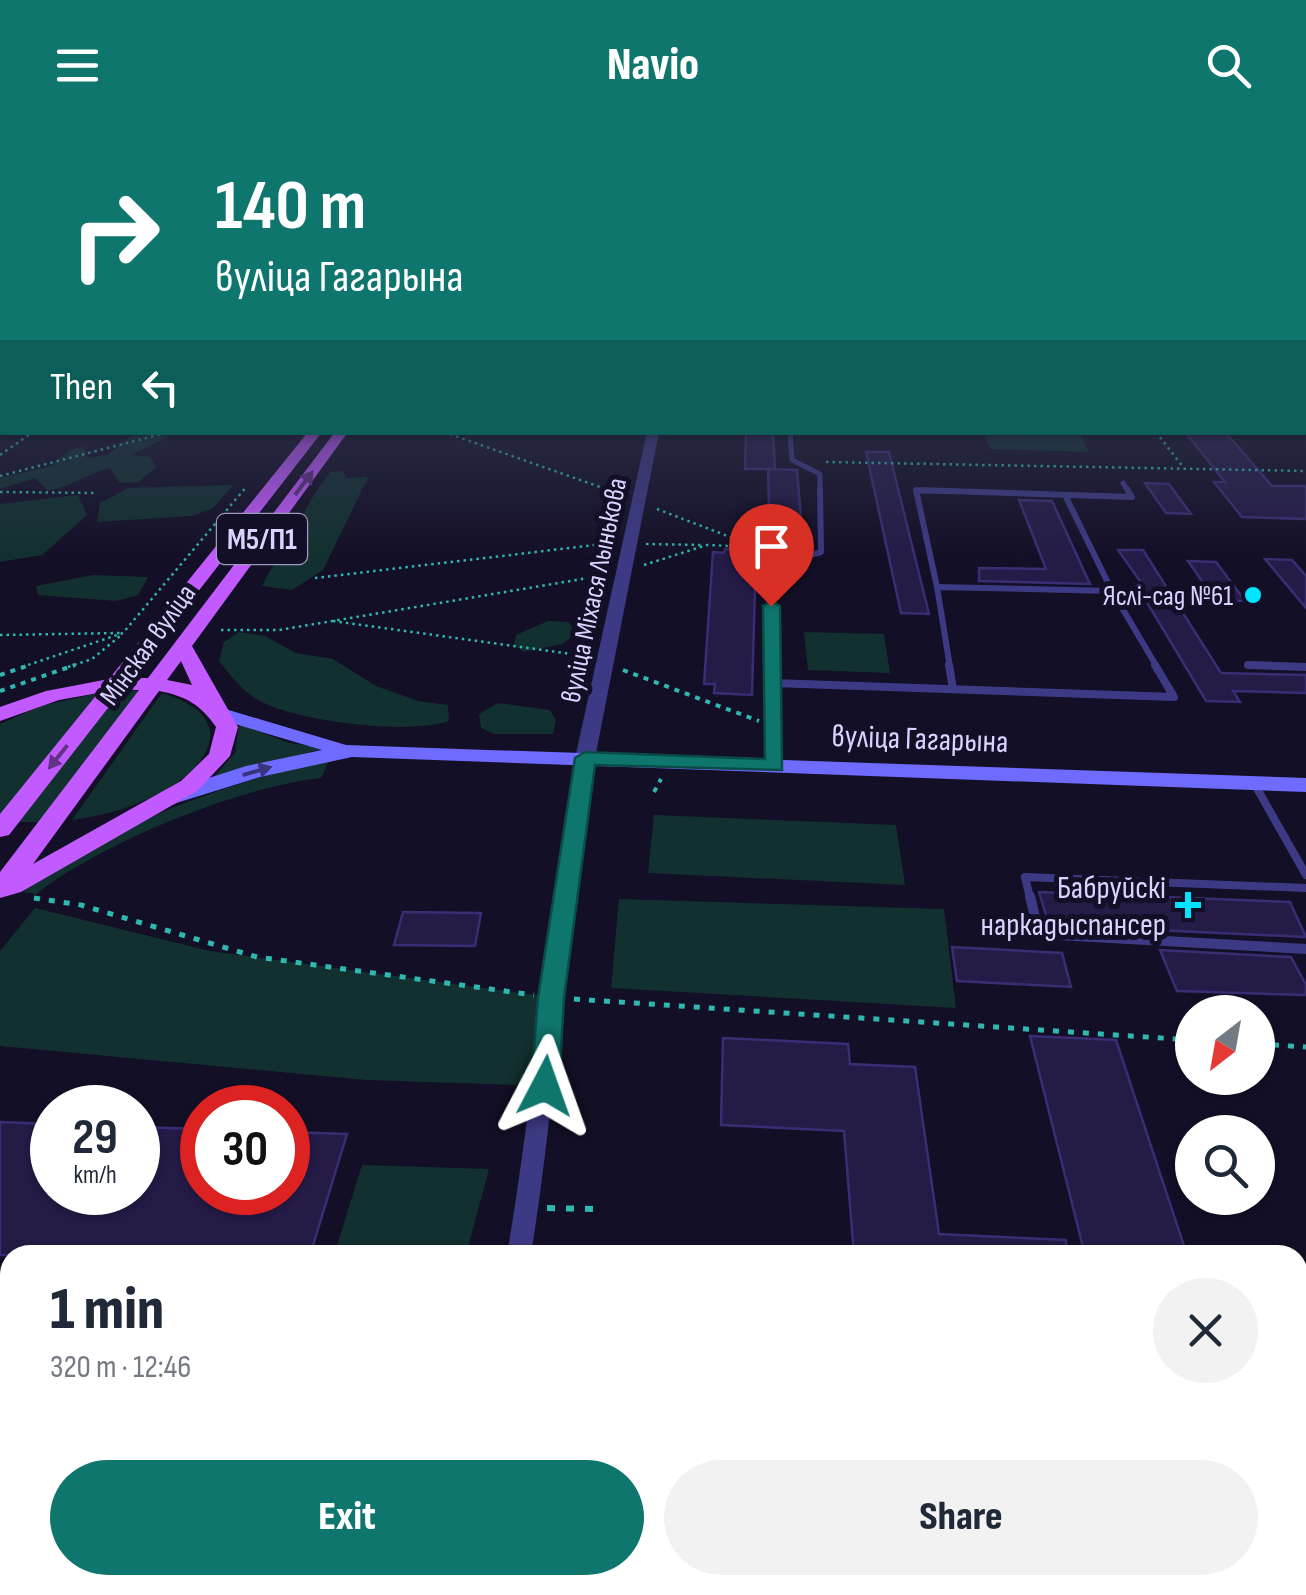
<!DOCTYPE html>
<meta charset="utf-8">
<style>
:root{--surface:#fff;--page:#f2f2f3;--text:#1f2937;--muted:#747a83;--accent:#0f766e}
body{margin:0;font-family:"Sofia Sans Condensed",sans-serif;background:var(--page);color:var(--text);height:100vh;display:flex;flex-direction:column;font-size:38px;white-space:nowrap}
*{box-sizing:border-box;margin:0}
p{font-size:32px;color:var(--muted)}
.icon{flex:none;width:55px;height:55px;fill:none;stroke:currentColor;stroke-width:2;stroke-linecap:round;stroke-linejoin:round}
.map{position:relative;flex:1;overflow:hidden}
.side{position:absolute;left:0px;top:1115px;width:1308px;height:350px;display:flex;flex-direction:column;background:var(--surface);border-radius:30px 30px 0 0;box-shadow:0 2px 8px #0004}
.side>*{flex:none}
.hud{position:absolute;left:0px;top:0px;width:1308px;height:305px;box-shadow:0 2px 8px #0004;background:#0f766e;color:#fff;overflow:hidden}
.needle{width:65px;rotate:211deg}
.buttons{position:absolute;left:1175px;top:865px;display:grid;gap:20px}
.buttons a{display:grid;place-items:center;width:100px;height:100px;border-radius:50%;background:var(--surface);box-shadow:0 2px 8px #0004;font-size:50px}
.speed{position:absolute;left:30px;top:955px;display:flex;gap:20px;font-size:50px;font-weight:700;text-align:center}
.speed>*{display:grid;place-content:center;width:130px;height:130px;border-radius:50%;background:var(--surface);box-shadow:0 2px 8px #0004;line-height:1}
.speed small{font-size:25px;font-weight:400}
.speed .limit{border:15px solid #d22;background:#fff;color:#111}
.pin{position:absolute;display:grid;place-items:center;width:85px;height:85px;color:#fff;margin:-102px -42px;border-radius:50% 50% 50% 0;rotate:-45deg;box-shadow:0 0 10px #0007}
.pin .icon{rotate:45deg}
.me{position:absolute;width:110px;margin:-55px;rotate:4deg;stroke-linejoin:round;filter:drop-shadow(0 0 8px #0008)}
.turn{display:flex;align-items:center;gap:35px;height:210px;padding:0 50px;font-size:45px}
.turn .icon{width:130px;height:130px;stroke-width:2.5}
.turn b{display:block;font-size:70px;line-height:85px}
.then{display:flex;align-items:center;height:95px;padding:0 50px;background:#0003;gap:20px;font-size:38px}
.round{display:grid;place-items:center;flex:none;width:105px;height:105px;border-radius:52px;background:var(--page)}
.overview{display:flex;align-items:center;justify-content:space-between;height:170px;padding:0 50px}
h1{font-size:60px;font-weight:800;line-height:75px}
.cta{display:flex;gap:20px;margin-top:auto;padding:20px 50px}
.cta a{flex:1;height:115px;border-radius:60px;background:var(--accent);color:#fff;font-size:40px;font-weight:800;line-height:115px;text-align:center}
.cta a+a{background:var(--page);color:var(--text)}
header{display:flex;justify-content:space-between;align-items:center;height:130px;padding:0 50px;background:var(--accent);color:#fff;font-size:45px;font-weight:800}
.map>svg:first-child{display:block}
.green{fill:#12302f}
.building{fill:#241b47;stroke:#3b2d73;stroke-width:2.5}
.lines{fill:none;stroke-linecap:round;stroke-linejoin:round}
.path-far3{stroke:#2fb8b0;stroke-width:2.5;stroke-dasharray:2.5 4;stroke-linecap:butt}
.path-far2{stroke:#2fb8b0;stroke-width:4;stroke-dasharray:5 6;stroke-linecap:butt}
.path-far1{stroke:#2fb8b0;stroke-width:5;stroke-dasharray:6 9;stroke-linecap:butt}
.path{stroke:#2fb8b0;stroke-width:6;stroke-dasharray:8 11;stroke-linecap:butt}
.service-far4{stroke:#3d3a85;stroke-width:5}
.service-far3{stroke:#3d3a85;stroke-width:6}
.service-far2{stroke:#3d3a85;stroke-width:8}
.service-far1{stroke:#3d3a85;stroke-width:10}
.service{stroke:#3d3a85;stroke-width:14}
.minor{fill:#3d3a85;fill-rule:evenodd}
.tertiary{fill:#3d3a85;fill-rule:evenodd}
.secondary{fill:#6f6bff;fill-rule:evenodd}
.primary{fill:#c25bff;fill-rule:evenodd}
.oneway{fill:#623188}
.oneway2{fill:#38347d}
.route{fill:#0f766e;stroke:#0a4d48;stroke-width:2.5}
.poi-dot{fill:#00e5ff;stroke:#130f26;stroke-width:4}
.labels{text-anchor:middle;stroke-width:10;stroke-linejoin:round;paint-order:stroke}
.far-street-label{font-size:28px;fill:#d9d4ff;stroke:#130f26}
.far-poi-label{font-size:28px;fill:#d9d4ff;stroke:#130f26;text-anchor:end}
.shield{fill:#130f26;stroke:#9e99be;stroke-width:2.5}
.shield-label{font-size:30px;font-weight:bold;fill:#d9d4ff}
.street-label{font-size:32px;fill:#d9d4ff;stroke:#130f26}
.poi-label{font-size:32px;fill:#d9d4ff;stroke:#130f26;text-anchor:end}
</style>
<header><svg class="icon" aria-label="menu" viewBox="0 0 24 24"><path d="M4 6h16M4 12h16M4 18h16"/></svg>Navio<svg class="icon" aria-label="search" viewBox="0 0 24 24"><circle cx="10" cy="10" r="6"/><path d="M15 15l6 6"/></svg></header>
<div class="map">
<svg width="1306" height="1465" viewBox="0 0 1306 1465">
<rect width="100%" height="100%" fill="#130f26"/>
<!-- green -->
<g class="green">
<path d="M137,302L176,303L131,325L150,327L156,337L139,352L120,353L110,338C87,344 71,357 48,361L35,348L0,359V348L51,336L70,320L84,317L87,328L107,325Z"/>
<path d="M983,303L1080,304L1089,322L991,319Z"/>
<path d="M343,341L346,348L368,347L323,440L292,460L262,456C270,438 283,424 292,407C303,383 313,364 330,342Z"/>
<path d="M233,355L213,378L192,386L97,392L100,373L128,358Z"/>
<path d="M78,365L87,385L42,425L0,432V374Z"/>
<path d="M93,445L148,447L138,465L116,471L38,465L36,456Z"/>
<path d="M548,491L569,492L576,504L562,514L523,522L514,514L516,505Z"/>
<path d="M239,502L265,506L296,523L333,529L376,556L418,571L448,575L449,591C406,605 305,592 264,573C245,565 231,546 219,531L224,512Z"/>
<path d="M804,502L884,504L890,543L808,540Z"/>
<path d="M117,561H140L43,692H16Z"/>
<path d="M98,563L0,686V594L41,576Z"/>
<path d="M162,563C235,585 217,631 162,662C134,677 103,686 72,690Z"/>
<path d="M498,573L550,580L556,590L553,604H494L481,598L479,584Z"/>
<path d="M239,594L289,613L325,618L212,649L235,623Z"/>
<path d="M330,628L321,648C238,657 101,713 36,764L23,762C103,694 229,654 330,628Z"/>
<path d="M654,685L896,695L905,755L648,743Z"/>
<path d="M619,769L944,779L956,878L611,858Z"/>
<path d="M35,778L210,821L551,867L545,956L366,950L0,916V821Z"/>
<path d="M362,1035L489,1039L466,1125H334Z"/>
</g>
<!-- building -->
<g class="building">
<path d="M746,302H773L775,339H745Z"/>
<path d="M1185,302H1225L1272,356H1306V389L1242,387L1214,352H1225Z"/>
<path d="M866,322H889L929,484L901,483Z"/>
<path d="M768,339L797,340L803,415L770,414Z"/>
<path d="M1145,353L1169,354L1191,384L1166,383Z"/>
<path d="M1019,370L1052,371L1090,454L979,451V438L1046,439Z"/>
<path d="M725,419L756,420L752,565L714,563L715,554H704L713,422L724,423Z"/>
<path d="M1118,420H1143L1221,543L1306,545V563L1233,561L1240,572L1206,571L1136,454H1142Z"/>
<path d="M1265,429L1292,430L1306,446V478Z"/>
<path d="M1188,431L1216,432L1245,471L1215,470Z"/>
<path d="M1039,762L1290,772L1306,807L1049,795Z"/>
<path d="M403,782L481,783L475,816L394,815Z"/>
<path d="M952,817L1062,823L1071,857L957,851Z"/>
<path d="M1160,820L1291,827L1306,855V865L1177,861Z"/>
<path d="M1030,906L1116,910L1187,1125H1085Z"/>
<path d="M723,908L848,914L850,934L915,937L939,1104L1066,1110V1125H854L844,1001L721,995Z"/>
<path d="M0,992L52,994V1062H138V997L202,999V1062H288V1002L347,1004L310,1125H0Z"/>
</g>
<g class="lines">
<!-- path-far3 -->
<g class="path-far3">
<path d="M444,302L620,364"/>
<path d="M1156,302L1183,337"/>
<path d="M0,325L33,302"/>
<path d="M826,332L1306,341"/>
<path d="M0,346L169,302"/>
<path d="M0,362L95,363"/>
<path d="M657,379L751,415"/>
<path d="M646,414L702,415"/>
<path d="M644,435L707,415L776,418"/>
<path d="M315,448L612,413"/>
<path d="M333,491L586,526"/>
<path d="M221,500H279L606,445"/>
<path d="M0,505L120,503"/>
<path d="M22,537L123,503L247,356"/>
<path d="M68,537L92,529L120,506"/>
</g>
<!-- path-far2 -->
<g class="path-far2">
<path d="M623,540L759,591"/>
<path d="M0,545L30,535"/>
<path d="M0,561L75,535"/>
<path d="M654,662L661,649"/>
</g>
<!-- path-far1 -->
<g class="path-far1">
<path d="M34,768L81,775L257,827L534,865"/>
<path d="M574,869L1192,910"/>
<path d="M1258,914L1306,917"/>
</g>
<!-- path -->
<path class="path" d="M547,1078L593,1079"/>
<!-- service-far4 -->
<g class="service-far4">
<path d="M790,302L792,330L820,344V361"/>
<path d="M1123,353L1128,361"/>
<path d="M916,361H956"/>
</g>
<!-- service-far3 -->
<g class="service-far3">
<path d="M1065,365L1112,461"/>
<path d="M937,457L916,360L1132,367L1127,359"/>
<path d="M1248,535L1306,537"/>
<path d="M773,537L771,436L821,422L820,359"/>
<path d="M950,537L937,457L1112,461L1157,537"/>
</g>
<!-- service-far2 -->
<g class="service-far2">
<path d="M773,535L775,636"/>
<path d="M949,535L953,559"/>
<path d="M1248,535L1306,537"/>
<path d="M773,553L1174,567L1155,535"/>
<path d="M1254,653L1306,745"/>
<path d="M1030,768L1025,747L1306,758"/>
</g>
<!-- service-far1 -->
<path class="service-far1" d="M1030,766L1039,804L1306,819"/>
<!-- service -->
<g class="service">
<path d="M0,1221L10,1222"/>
<path d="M0,1324L10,1304"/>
<path d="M25,1465L30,1455"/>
<path d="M117,1465L121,1455"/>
<path d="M215,1465L218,1455"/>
<path d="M315,1465L318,1455"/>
</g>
<!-- minor -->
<g class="minor">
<path d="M585,623L593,628C566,793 557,960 531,1125H507C535,960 547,793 577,628Z"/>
<path d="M435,1455H465L464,1465H432Z"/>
</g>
<!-- tertiary -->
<path class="tertiary" d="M647,302H659L595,628L585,634L575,628Z"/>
<!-- secondary -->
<path class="secondary" d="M222,578L346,615L1306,648V662L352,627L260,647L170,675L162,673L158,668L162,663L246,636L322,620L215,588V580Z"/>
<!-- primary -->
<path class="primary" d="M308,302H322L131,548H148L335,302H348L192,516L238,597L230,626L197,661L21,762L0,768V742L139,560H122L9,705L0,707V684L98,563L59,570L0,591V577L46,561L109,549ZM181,531L192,555L167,550ZM159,561C186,566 201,575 216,597L209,624L181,651L33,734Z"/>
</g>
<!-- one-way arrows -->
<defs><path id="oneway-solid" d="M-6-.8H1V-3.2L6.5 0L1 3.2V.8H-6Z" transform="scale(2.5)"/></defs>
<g class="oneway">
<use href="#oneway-solid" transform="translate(304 353) rotate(-53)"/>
<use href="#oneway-solid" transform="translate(58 627) rotate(129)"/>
</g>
<use class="oneway2" href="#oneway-solid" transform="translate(257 641) rotate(-16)"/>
<!-- sky -->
<linearGradient id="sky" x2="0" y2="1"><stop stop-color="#0a0815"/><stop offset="0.52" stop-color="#333752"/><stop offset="1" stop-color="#333752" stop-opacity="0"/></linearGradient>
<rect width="1306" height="431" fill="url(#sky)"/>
<!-- route -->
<path class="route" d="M771,471L780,476L782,640L595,635L564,868L559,956L555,963H535L531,956L538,868L575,628L585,622L765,629L763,476Z"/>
<!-- markers -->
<g class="poi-dot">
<circle cx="1253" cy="465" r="10"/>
<path d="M1183 760h10v10h10v10h-10v10h-10v-10h-10v-10h10z"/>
</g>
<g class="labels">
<!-- far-street labels -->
<g class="far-street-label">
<text transform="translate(593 460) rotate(-78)" y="10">вуліца Міхася Лынькова</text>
<text transform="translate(147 514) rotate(-54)" y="10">Мінская вуліца</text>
</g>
<!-- far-poi labels -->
<g class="far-poi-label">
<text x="1233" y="475">Яслі-сад №61</text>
</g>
<!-- shield labels -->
<rect class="shield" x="217" y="384" width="90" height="50" rx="8"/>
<g class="shield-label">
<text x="262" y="419">М5/П1</text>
</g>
<!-- street labels -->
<g class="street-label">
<text transform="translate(920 608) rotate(2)" y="11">вуліца Гагарына</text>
</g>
<!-- poi labels -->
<g class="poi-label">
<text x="1166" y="768">Бабруйскі<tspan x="1166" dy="37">наркадыспансер</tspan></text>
</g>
</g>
</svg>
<div class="buttons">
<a><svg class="needle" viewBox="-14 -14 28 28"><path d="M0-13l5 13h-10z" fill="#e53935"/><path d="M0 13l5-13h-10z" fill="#747a83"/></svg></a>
<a><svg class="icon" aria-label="search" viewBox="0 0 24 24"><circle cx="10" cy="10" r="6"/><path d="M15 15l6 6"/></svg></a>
</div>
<div class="speed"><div>29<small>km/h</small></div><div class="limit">30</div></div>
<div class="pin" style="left:771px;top:476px;background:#d93025"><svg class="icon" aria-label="arrive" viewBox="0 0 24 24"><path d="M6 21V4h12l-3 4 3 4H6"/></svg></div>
<svg class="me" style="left:545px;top:956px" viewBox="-20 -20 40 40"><path d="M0-17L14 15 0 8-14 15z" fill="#0f766e" stroke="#fff" stroke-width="4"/></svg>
<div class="hud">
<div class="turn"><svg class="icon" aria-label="right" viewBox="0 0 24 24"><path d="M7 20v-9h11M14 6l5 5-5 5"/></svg><div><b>140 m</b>вуліца Гагарына</div></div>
<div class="then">Then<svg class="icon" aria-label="left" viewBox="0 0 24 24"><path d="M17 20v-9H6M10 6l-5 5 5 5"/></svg></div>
</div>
<section class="side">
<div class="overview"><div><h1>1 min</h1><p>320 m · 12:46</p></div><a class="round"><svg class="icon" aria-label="close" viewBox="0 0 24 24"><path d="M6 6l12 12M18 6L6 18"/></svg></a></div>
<div class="cta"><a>Exit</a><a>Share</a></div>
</section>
</div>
